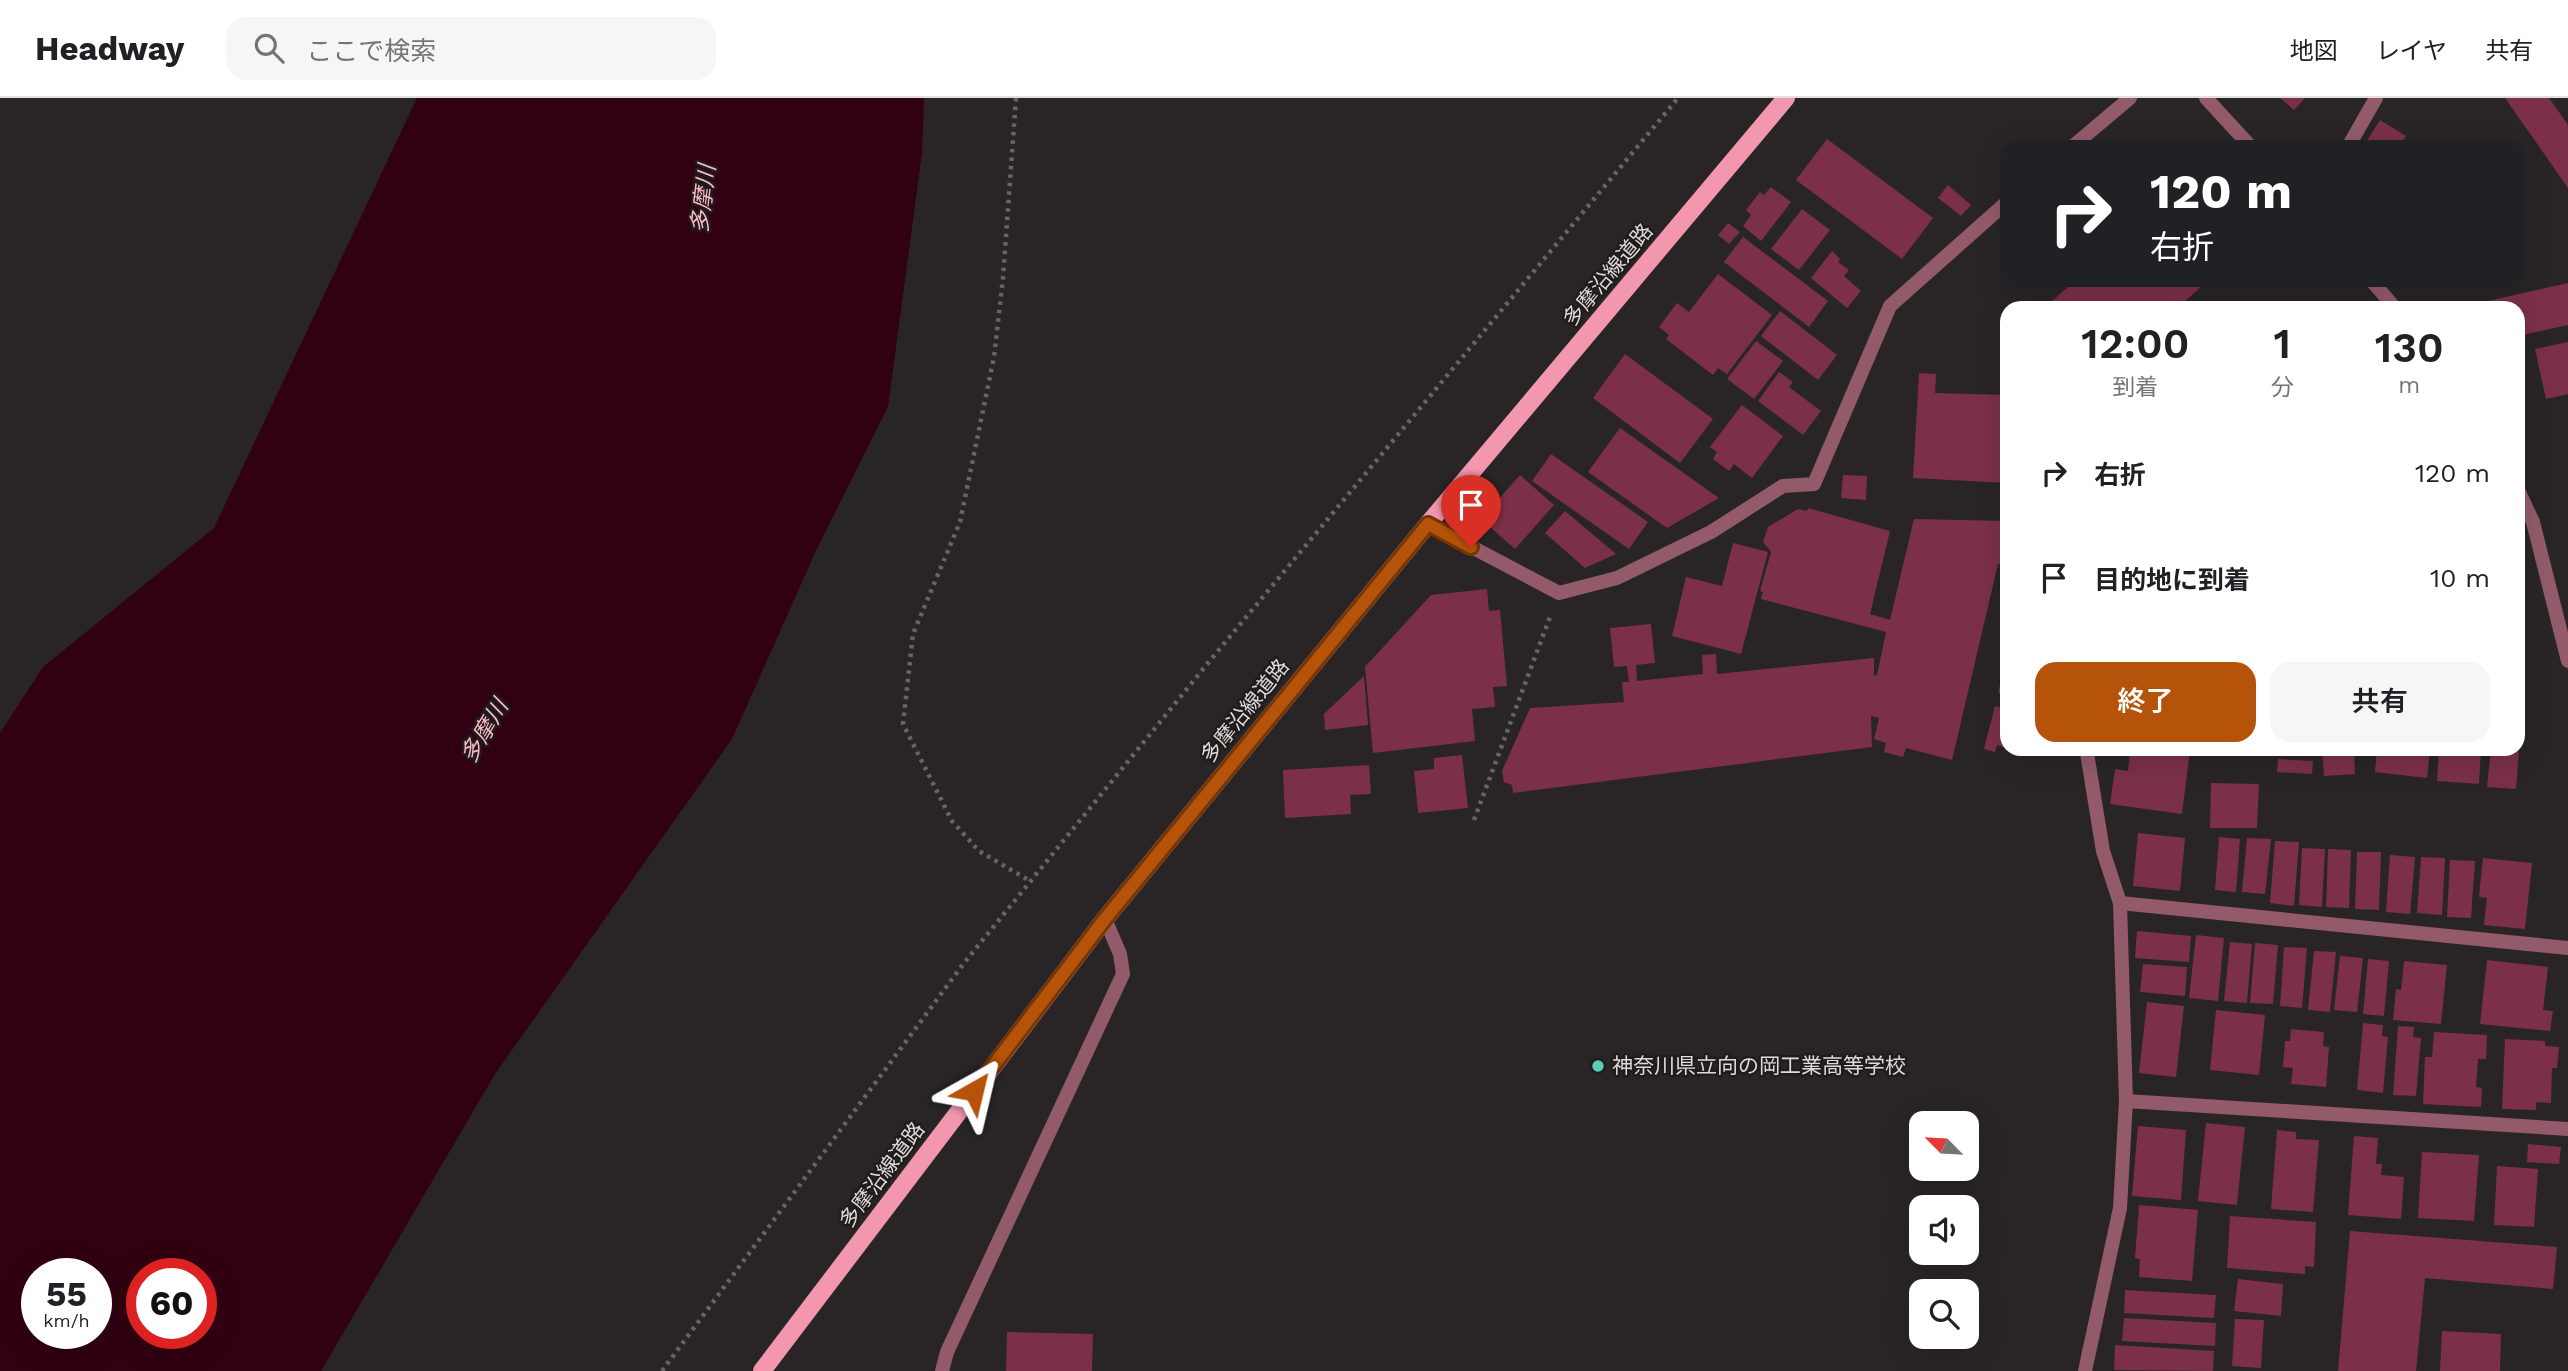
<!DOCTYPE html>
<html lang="ja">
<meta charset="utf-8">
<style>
:root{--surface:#fff;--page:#f6f6f6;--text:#202124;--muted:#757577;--line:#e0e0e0;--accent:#b45309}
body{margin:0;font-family:"Work Sans","Noto Sans JP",sans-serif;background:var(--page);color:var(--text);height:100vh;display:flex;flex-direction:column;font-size:26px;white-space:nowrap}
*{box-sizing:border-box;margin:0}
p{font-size:23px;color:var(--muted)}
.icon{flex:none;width:38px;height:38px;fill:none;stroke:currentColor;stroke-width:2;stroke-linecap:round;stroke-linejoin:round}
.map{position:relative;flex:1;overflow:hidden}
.drawer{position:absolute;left:2000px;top:203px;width:525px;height:455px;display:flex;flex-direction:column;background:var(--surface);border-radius:21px;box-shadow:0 7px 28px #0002}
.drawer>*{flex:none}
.guide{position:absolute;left:2000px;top:42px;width:525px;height:147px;border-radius:21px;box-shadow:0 7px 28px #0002;background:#202124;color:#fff;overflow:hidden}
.needle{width:46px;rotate:294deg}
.buttons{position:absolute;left:1909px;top:1013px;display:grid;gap:14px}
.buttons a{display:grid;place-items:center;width:70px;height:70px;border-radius:14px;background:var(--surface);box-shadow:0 7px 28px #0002;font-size:35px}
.speed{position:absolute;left:21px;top:1160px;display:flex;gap:14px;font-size:35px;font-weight:700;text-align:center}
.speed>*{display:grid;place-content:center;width:91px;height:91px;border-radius:50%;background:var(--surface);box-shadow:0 7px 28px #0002;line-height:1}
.speed small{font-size:18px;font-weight:400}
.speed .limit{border:10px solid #d22;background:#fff;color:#111}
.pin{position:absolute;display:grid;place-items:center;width:60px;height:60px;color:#fff;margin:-72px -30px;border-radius:50% 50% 50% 0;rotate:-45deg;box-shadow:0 0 7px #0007}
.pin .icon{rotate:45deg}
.me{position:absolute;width:77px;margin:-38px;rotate:37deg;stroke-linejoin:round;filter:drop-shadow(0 0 5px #0008)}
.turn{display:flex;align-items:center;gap:24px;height:147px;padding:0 35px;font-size:32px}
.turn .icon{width:91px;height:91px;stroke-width:2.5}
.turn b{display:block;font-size:49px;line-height:60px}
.eta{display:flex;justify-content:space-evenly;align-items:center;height:119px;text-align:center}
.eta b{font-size:42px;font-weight:600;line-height:49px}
.primary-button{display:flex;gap:14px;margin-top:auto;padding:14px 35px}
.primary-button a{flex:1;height:80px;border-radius:21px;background:var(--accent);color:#fff;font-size:28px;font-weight:600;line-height:80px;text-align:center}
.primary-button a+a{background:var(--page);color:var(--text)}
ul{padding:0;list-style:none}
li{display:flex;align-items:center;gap:21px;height:105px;padding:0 35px}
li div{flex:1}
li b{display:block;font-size:26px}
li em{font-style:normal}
header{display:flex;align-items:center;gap:42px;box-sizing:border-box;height:98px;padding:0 35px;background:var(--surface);border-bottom:2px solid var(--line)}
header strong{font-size:33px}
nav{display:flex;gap:38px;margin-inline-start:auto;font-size:24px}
.search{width:490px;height:63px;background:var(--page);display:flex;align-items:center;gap:18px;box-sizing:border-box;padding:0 24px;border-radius:21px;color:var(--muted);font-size:26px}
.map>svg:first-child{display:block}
.water{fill:#310012;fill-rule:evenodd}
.building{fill:#7b3048}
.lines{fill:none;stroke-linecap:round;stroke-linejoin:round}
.path{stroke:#676464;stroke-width:4.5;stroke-dasharray:3.5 5;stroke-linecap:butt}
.service{stroke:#935b69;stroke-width:14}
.minor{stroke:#935b69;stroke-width:14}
.primary{stroke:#f397ae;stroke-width:18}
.route-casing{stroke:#753606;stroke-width:18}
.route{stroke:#b45309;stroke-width:12}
.poi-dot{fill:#59cebe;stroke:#201c1c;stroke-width:2.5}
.labels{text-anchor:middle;stroke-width:5;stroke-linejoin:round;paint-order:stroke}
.street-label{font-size:21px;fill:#dddada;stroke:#201c1c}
.poi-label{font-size:21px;fill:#dddada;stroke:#201c1c;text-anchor:start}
.water-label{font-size:23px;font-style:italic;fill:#fdb8c8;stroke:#201c1c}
</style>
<header>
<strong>Headway</strong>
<div class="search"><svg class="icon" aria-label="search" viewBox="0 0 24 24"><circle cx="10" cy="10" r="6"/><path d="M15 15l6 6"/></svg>ここで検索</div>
<nav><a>地図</a><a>レイヤ</a><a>共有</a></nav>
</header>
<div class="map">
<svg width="2568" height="1273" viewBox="0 0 2568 1273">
<rect width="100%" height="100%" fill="#292526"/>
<!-- water -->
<path class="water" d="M417,0H924L922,55L888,309L814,457L732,641L495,976L321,1273H0V635L43,569L214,430ZM37,1176H96V1236H37ZM142,1176H201V1236H142Z"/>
<!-- building -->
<g class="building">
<path d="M2280,0H2305L2294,12Z"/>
<path d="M2505,0H2549L2568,27V90Z"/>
<path d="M2380,22L2406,38L2399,49H2363Z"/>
<path d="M1827,41L1933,120L1902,161L1796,82Z"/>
<path d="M1948,87L1971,107L1961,118L1938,100Z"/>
<path d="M1771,89L1791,104L1761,143L1743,128L1751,117L1746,112L1760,94L1764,97Z"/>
<path d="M1802,111L1830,132L1799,172L1771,151Z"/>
<path d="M1728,125L1740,134L1729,146L1718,137Z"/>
<path d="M1743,139L1828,203L1809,229L1724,164Z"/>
<path d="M1832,153L1840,161L1838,164L1849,172L1844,178L1861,193L1847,210L1811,180Z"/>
<path d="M1718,176L1772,217L1727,276L1718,270L1713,277L1666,241L1669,237L1659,229L1677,205L1689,214Z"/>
<path d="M2076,182H2209L2177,210H2044Z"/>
<path d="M2568,185V227L2518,238V210H2480L2479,205Z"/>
<path d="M1780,213L1837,257L1818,282L1761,238Z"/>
<path d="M1756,243L1783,263L1754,301L1727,281Z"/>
<path d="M2568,244V296L2546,301L2535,251Z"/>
<path d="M1625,256L1713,321L1680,365L1593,300Z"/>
<path d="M1779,274L1793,284L1789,289L1821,313L1803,337L1758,303Z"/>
<path d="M1919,275L1936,276L1935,295L2007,297V385L1913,380Z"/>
<path d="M1742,307L1783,338L1752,380L1734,366L1729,373L1713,361L1717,354L1710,349Z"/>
<path d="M1620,330L1719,400L1667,430L1588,374Z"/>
<path d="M1551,356L1648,424L1629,451L1532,383Z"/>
<path d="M1520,377L1554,407L1515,451L1481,421Z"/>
<path d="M1843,377L1867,378L1866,402L1841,400Z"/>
<path d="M1808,410L1890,433L1870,516L1890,522L1914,421L2007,423V468L1998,466L1952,662L1906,650L1903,659L1884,654L1886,645L1874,641L1879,620L1871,618L1872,649L1513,695L1512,687L1504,684L1502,673L1530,610L1624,604L1622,584H1629L1627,568L1614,569L1610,530L1651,526L1655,565L1636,567L1637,583L1703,576L1702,557L1716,556L1717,576L1874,560V578L1877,577L1886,534L1761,501L1763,494L1760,493L1771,454L1763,444L1768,429L1798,411L1807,413Z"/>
<path d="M1565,413L1616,456L1585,470L1545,435Z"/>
<path d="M1733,445L1768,454L1741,556L1672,538L1686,479L1722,488Z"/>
<path d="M1487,491L1489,513L1500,512L1507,588L1493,589L1495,609L1472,611L1475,643L1373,655L1365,569L1431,497Z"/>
<path d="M2006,562H2007V597L1998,595Z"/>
<path d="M1364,578L1368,627L1325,632L1324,616Z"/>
<path d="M1995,608L2007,611V650L1997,647L1995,654L1984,651Z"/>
<path d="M2158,651L2190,653L2182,716L2110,706L2115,671L2128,673L2130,652L2157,656Z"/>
<path d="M2322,651H2354L2355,676L2324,678Z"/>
<path d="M2377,651H2430L2427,680L2375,674Z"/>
<path d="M2439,651H2481L2479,686L2437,683Z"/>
<path d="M2491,651H2519L2516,691L2487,689Z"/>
<path d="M1462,657L1468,710L1418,715L1414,673L1434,671V660Z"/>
<path d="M2278,661L2313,663L2312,676L2277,674Z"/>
<path d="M1369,667L1371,696L1350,697L1351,716L1285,720L1283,672Z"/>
<path d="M2211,685L2259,686L2257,730H2210Z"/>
<path d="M2138,735L2185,740L2180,793L2133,788Z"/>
<path d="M2219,739L2240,741L2236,794L2215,792Z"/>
<path d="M2247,740L2271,741L2265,796L2242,794Z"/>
<path d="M2275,743L2299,744L2294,808L2270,805Z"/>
<path d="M2302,750L2325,751L2322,809L2299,807Z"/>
<path d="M2328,751L2351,752L2349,810L2326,809Z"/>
<path d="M2357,754H2381L2379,812L2355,811Z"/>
<path d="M2390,757L2415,759L2410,816L2386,814Z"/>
<path d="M2421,759L2445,760L2442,817L2417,815Z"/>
<path d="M2483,760L2532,765L2525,831L2484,827L2487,800L2479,799Z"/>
<path d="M2450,762L2475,763L2471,820L2447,819Z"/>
<path d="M2137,833L2191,838L2189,864L2135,860Z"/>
<path d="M2196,837L2224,840L2218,903L2189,900Z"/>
<path d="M2230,844L2252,846L2247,905L2224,903Z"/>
<path d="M2255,845L2278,847L2273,906L2250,905Z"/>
<path d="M2284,849L2307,850L2302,910L2280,908Z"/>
<path d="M2314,853L2336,854L2330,914L2308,912Z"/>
<path d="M2340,858L2363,860L2357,914L2334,912Z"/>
<path d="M2368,861L2389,863L2384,918L2363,916Z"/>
<path d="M2487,862L2548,869L2543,912L2553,913L2550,933L2480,926Z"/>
<path d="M2404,863L2447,867L2441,926L2393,922L2396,891L2401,892Z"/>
<path d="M2143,866L2187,869L2185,898L2140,894Z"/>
<path d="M2147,904L2184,908L2176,979L2139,975Z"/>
<path d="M2216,912L2265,917L2259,977L2210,972Z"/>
<path d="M2363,925L2383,927L2382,938L2388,939L2383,995L2357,992Z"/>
<path d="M2398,928L2414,929L2413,939L2421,940L2416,998L2393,997Z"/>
<path d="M2291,931L2324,934L2323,948L2329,949L2326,989L2291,986L2293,970L2283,969L2285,943H2290Z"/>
<path d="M2434,934L2487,937L2486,961H2478L2476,989L2482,990L2481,1009L2423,1006L2425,959H2432Z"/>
<path d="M2505,941L2545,943V948L2559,949L2557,970H2552L2551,1005L2536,1004V1012L2502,1011Z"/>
<path d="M2206,1025L2245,1029L2237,1107L2198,1103Z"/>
<path d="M2138,1028L2186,1032L2181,1102L2132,1098Z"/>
<path d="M2277,1032L2296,1034V1041L2319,1042L2313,1114L2271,1111Z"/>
<path d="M2354,1038L2378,1040L2376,1066H2382L2381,1077L2404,1079L2401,1121L2348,1117Z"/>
<path d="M2528,1046L2561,1049L2559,1066L2527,1064Z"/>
<path d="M2422,1054L2479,1057L2474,1123L2418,1120Z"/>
<path d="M2497,1068L2538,1071L2534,1129L2494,1127Z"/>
<path d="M2139,1107L2198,1112L2192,1183L2139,1179L2140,1161L2135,1160Z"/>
<path d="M2230,1118L2316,1124L2314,1169L2305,1168V1176L2227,1170Z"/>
<path d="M2350,1133L2557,1149L2553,1191L2425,1180L2416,1273H2338Z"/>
<path d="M2238,1181L2283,1186L2281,1218L2234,1213Z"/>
<path d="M2125,1192L2216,1197L2214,1220L2124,1215Z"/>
<path d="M2124,1220L2216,1225L2215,1248L2122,1243Z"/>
<path d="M2235,1221L2264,1222L2261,1270L2232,1268Z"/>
<path d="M2442,1233L2501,1236L2500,1273H2440Z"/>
<path d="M1007,1234L1093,1236L1092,1273H1006Z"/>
<path d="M2115,1247L2214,1253L2213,1273L2114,1272Z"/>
</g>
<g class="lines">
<!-- path -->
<g class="path">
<path d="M1016,0L1003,180L994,259L960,424L913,536L903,626L952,723L979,753L1030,783"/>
<path d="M1474,722L1550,519"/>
<path d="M662,1273L964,865L1208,565L1678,0"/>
</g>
<!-- service -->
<path class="service" d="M2348,49L2376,0"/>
<!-- minor -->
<g class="minor">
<path d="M2206,0L2251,49"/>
<path d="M2072,49L2130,0"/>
<path d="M2371,182L2395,210"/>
<path d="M2518,392L2533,424L2568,563"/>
<path d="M1428,426L1559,495L1617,480L1711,434L1783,388L1814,386L1890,208L2007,104"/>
<path d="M2120,805L2568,850"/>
<path d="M2126,1003L2568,1031"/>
<path d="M942,1273L947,1254L1123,876L1120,856L1105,821"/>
<path d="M2085,1273L2120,1110L2126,1003L2120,805L2103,753L2087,655"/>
</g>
<!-- primary -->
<path class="primary" d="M762,1273L1105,821L1428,426L1786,0"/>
</g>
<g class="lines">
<defs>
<path id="route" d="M974,993L1105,821L1428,426L1471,449"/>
</defs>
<!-- route casing -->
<use href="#route" class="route-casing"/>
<!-- route -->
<use href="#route" class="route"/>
</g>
<!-- markers -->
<circle class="poi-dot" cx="1598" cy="968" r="7"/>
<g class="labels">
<!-- street labels -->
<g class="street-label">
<text transform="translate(1608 177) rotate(-50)" y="7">多摩沿線道路</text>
<text transform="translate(1245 613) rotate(-51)" y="7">多摩沿線道路</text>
<text transform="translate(882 1077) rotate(-53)" y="7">多摩沿線道路</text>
</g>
<!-- poi labels -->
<g class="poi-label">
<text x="1612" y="975">神奈川県立向の岡工業高等学校</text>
</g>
<!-- water labels -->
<g class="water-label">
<text transform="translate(703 101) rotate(-83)" y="8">多摩川</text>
<text transform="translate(484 633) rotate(-59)" y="8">多摩川</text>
</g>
</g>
</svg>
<div class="buttons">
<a><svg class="needle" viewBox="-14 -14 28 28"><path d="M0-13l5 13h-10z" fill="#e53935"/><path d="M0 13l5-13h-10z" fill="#757577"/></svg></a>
<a><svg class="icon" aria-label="sound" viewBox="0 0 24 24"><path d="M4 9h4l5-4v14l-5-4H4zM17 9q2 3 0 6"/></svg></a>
<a><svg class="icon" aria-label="search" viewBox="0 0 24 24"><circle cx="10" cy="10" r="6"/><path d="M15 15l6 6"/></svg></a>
</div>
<div class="speed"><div>55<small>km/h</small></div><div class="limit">60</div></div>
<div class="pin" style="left:1471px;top:449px;background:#d93025"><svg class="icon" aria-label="arrive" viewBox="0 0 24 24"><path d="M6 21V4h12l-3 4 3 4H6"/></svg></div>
<svg class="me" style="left:974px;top:993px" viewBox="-20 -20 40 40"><path d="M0-17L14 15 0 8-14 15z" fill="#b45309" stroke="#fff" stroke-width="4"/></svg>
<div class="guide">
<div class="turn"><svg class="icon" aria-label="right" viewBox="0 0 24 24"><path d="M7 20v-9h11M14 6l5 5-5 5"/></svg><div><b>120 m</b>右折</div></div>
</div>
<section class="drawer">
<div class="eta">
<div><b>12:00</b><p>到着</p></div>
<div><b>1</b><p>分</p></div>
<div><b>130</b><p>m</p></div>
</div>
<ul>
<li><svg class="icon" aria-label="right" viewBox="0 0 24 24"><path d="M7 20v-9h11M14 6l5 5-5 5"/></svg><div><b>右折</b></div><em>120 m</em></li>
<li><svg class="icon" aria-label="arrive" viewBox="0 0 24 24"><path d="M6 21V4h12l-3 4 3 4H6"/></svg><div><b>目的地に到着</b></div><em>10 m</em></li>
</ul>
<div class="primary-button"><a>終了</a><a>共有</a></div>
</section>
</div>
